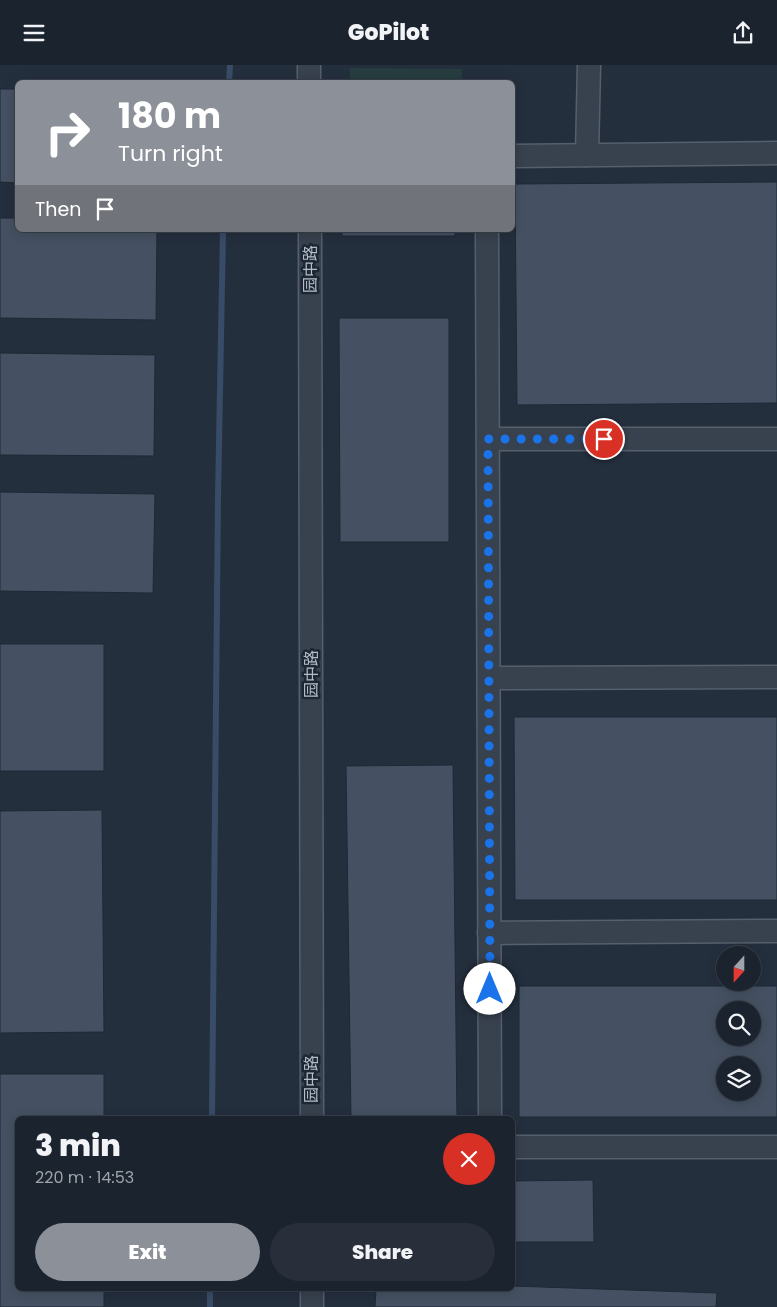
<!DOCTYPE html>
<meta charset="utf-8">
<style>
:root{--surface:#1b232e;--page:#282f3a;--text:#f1f3f6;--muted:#a0a4aa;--line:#39404a;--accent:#8c9099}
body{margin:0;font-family:Poppins,"Noto Sans SC",sans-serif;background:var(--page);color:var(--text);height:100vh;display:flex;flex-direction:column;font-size:19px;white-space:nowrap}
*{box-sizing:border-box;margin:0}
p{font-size:16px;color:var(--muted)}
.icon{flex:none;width:28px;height:28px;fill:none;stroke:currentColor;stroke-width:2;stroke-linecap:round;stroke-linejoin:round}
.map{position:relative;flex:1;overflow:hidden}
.panel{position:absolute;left:15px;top:1051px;width:500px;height:175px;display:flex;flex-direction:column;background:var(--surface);border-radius:8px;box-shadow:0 2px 12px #0003,0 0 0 1px var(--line)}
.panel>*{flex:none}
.banner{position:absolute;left:15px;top:15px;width:500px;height:152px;border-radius:8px;box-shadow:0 2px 12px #0003,0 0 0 1px var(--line);background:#8c9099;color:#fff;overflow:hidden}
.needle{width:32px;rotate:201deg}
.buttons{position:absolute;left:716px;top:881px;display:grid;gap:10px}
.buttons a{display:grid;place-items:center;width:45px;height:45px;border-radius:50%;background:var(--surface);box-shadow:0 2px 12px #0003,0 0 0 1px var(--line);font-size:25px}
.pin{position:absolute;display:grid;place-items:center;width:42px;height:42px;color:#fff;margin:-21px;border:2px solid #fff;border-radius:50%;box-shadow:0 1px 5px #0007}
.me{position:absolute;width:55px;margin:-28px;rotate:0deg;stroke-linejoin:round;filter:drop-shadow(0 0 4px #0008)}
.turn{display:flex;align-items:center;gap:18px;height:105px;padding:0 20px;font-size:22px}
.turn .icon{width:65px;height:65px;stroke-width:2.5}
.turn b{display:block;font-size:35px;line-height:42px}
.then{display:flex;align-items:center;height:48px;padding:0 20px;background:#0003;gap:10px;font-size:19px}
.round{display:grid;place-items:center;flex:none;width:52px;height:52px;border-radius:26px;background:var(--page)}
.overview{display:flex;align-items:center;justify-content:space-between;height:85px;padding:0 20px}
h1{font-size:30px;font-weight:800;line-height:38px}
.cta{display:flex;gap:10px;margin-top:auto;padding:10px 20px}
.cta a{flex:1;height:58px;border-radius:30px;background:var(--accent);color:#fff;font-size:20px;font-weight:800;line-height:58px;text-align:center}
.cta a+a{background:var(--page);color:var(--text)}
header{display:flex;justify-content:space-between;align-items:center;height:65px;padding:0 20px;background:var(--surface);font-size:22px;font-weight:800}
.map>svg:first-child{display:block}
.green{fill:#263c3f}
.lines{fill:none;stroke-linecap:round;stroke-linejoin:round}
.stream{stroke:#394c67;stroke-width:6}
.building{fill:#455162;stroke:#1f2835;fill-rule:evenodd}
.minor-casing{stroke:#565f6c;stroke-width:25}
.minor{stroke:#38414e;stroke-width:22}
.route{stroke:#1a73e8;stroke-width:9;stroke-dasharray:0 16.2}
.labels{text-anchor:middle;stroke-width:5;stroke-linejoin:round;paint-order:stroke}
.street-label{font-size:16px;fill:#b4bcc9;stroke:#1d2633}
</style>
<header><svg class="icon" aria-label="menu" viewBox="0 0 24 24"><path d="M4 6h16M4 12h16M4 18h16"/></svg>GoPilot<svg class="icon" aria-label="share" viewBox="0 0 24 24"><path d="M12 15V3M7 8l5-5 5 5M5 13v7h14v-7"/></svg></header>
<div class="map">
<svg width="777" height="1242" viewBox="0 0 777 1242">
<rect width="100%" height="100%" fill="#242f3e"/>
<!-- green -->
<path class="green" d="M350,3L462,4V17H350Z"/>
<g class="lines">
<!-- stream -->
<g class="stream">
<path d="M229,17L237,18"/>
<path d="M229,18L230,0"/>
<path d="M212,1054L218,432L223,165"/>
<path d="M210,1242V1224"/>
</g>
</g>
<!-- building -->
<g class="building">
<path d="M0,24H18V118L0,117Z"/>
<path d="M777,117V338L517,340L515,119Z"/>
<path d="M0,153H18V165H157L156,255L0,253Z"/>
<rect x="342" y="165" width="113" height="6"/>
<path d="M339,253H449V477H340Z"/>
<path d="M0,288L155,290L154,391L0,390Z"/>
<path d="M0,427L155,429L153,528L0,526Z"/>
<rect x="0" y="579" width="104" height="127"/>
<path d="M514,652H777V835H515Z"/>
<path d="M453,700L457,1054H351L346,701Z"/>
<path d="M102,745L104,967L0,968V746Z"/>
<path d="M519,921H777V1052H519ZM725,945H752V972H725ZM725,1000H752V1028H725Z"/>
<path d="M0,1009H104V1054H18V1224H104V1242H0Z"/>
<path d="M593,1115L594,1177H512V1116Z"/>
<path d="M512,1221L717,1228L716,1242H375L376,1224H512Z"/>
</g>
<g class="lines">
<defs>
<g id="minor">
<path d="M309,0V18"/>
<path d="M587,90L589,0"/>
<path d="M512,91L777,88"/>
<path d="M310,165L312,1054"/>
<path d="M487,165L490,1054"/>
<path d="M488,374H777"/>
<path d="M489,613L777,612"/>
<path d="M489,868L777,866"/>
<path d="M512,1082H777"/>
<path d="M312,1224V1242"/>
</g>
</defs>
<!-- minor casing -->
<use href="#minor" class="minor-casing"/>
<!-- minor -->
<use href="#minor" class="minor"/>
</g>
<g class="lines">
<!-- route -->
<path class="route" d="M490,924L488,374H604"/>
</g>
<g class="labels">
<!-- street labels -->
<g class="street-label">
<text transform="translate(310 204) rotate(-90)" y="6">园中路</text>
<text transform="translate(311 609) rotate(-90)" y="6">园中路</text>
<text transform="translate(311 1014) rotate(-90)" y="6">园中路</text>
</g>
</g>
</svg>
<div class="buttons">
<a><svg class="needle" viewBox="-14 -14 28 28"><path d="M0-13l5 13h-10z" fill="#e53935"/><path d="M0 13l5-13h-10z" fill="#a0a4aa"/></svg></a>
<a><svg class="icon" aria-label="search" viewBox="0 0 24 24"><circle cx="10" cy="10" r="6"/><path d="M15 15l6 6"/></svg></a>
<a><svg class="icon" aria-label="layers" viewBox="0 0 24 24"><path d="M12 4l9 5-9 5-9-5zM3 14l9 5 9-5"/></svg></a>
</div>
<div class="pin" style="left:604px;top:374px;background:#d93025"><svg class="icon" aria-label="arrive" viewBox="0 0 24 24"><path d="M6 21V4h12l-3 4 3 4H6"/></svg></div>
<svg class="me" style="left:490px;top:924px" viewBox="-20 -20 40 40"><circle r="19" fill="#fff"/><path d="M0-13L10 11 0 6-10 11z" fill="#1a73e8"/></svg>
<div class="banner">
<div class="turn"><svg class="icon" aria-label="right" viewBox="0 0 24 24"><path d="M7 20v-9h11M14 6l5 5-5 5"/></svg><div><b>180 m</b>Turn right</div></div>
<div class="then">Then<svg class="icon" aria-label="arrive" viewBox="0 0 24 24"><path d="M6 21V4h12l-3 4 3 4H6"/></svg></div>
</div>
<section class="panel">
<div class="overview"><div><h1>3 min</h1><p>220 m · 14:53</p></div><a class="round" style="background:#d93025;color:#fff"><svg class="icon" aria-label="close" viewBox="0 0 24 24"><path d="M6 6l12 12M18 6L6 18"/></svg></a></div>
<div class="cta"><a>Exit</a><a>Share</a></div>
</section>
</div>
